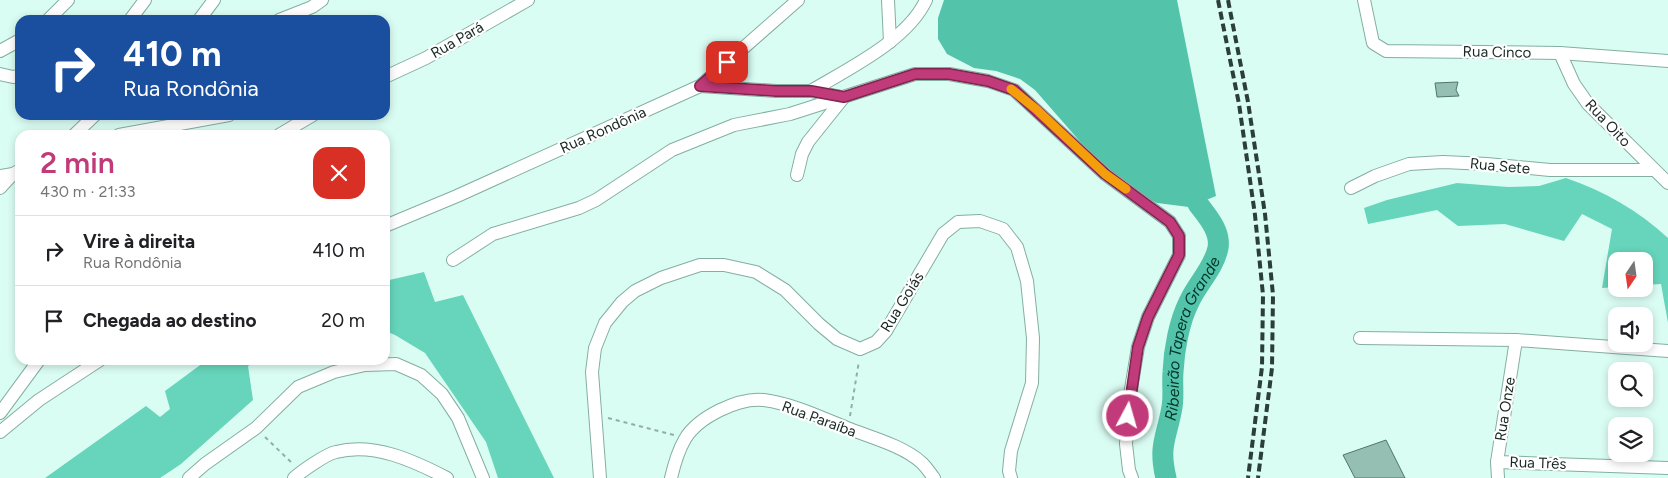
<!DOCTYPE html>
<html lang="pt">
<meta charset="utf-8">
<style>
:root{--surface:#fff;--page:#f6f6f6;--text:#202124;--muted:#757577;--line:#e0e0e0;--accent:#c13a79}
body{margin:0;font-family:Figtree,sans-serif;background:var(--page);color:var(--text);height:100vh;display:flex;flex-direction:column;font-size:19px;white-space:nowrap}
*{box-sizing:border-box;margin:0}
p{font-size:16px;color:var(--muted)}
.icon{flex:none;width:28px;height:28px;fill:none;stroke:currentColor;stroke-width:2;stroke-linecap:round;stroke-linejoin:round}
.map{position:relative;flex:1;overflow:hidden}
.details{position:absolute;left:15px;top:130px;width:375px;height:235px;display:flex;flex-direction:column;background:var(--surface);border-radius:15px;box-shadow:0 2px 8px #0003}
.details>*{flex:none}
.hud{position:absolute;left:15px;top:15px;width:375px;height:105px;border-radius:15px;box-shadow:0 2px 8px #0003;background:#1a4fa0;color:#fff;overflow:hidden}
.needle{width:32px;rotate:193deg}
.buttons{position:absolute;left:1608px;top:252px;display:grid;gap:10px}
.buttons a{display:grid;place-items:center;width:45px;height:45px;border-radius:10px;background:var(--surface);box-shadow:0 2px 8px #0003;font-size:25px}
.pin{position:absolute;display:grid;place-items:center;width:42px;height:42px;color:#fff;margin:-21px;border-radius:10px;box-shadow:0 2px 8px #0006}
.me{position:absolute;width:55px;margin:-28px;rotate:6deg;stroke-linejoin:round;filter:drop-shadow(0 0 4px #0008)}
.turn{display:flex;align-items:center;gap:18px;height:105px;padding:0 25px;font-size:22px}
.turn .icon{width:65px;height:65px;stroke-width:2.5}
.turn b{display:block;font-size:35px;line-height:42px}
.round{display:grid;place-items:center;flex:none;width:52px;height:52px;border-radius:15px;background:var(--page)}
.summary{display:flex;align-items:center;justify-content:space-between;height:85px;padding:0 25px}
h1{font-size:30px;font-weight:600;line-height:38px;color:var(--accent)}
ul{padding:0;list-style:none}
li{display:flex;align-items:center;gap:15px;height:70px;padding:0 25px;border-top:1px solid var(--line)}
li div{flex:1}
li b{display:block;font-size:19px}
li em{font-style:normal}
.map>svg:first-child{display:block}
.forest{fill:#66d5bb}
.water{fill:#53c4aa}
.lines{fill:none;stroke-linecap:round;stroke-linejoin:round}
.river{stroke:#53c4aa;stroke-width:21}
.building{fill:#95bfb3;stroke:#4e766c}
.minor-casing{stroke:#84aea2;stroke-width:14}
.path{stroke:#92aea6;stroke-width:2;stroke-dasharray:4 4;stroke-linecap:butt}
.minor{stroke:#fff;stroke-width:12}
.rail{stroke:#2c3e39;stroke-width:4;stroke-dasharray:8 4;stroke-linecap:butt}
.route-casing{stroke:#7d264f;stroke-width:12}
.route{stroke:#c13a79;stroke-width:9}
.slow{stroke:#f59e0b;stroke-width:9}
.labels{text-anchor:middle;stroke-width:4.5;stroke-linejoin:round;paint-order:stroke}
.street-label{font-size:15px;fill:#172823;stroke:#fff}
.water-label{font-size:16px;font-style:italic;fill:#00342a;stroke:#fff}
</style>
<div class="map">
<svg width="1668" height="478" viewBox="0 0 1668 478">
<rect width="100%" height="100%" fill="#dafdf3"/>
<!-- forest -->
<g class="forest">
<path d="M1566,178C1604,191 1639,211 1668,238V323L1661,284L1644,285V261H1616V287L1602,288L1612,229L1582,214L1564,241L1505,224L1458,226L1437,210L1368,224L1364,208L1387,200L1457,183L1508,187L1539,186Z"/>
<path d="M424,272L435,302L463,295L554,478H498L486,442L425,353L395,335L385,331V281Z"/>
<path d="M207,360H258L248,366L253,400L181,464L160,478H45L146,406L160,417L170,409L165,391Z"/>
</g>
<!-- water -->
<path class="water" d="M944,0H1177L1216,196L1189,207L1157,203L1135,192L1097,161L1035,90L1020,79L996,71L974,68L947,54L938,39V18Z"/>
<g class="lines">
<!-- river -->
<path class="river" id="s1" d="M1166,478C1158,445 1167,437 1172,407C1174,396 1172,384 1173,372C1174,350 1179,322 1189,302C1197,284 1214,268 1218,248C1221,231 1207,216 1198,204"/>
</g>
<!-- building -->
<g class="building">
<path d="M1458,82L1456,90L1459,96L1437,97L1435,83Z"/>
<path d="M1386,440L1405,478H1355L1343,455Z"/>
</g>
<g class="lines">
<defs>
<g id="minor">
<path d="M888,0L890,42"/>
<path d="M1364,0L1373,43L1386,51L1560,53L1668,61"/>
<path d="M48,20L68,0"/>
<path d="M130,20L145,0"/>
<path d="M199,20L214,0"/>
<path d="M279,20L312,7L322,0"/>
<path d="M0,51L20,40"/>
<path d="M1560,53L1574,84L1588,104L1668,183"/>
<path d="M0,74L13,77L20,76"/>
<path d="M385,77L426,58L528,0"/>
<path d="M700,86L776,91H811L842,97"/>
<path d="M811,91C848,69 908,40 926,0"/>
<path d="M74,135L95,115"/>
<path d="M119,135L229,115"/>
<path d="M279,135L313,115"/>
<path d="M797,175L802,154L808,142L844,97"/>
<path d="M0,176L13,174L20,170"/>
<path d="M0,188L13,174"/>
<path d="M1351,188L1375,176L1409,164L1443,162L1487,164L1550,170H1653"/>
<path d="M385,226L457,196L700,86L798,0"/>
<path d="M453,260L493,234L579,208L596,200L672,150L734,125L790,114L915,74H949L988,81L1014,90L1105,174L1170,222L1179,236V255L1148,317L1138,347L1129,401L1126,444L1129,470L1132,478"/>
<path d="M1360,338L1516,340L1668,351"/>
<path d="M0,413L39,360"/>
<path d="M0,432L39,400L100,360"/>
<path d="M1497,462L1668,468"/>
<path d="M189,478L205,464L256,428L298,387L334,372L365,365L396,364L421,375L442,394L458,418L483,478"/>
<path d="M294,478C302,471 326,454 336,452C374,442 414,461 447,478"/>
<path d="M600,478L592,372L595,348L605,323L622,302L635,291L661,278L700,265H724L756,272L785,290L819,324L837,339L860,349L876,342L886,331L943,234L958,222L980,221L1003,229L1017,247L1027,281L1033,338L1032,383L1011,451L1009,471L1011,478"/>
<path d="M671,478C674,465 678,451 685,439C698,417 739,397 764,400C793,404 820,417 847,428C870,437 904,446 922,463C927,468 930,473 934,478"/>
<path d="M1498,478L1497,462L1516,340"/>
</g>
</defs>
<!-- minor casing -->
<use href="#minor" class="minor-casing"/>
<!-- path -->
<g class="path">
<path d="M850,416L859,361"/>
<path d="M608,418L674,435"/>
<path d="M265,437L292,463"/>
</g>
<!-- minor -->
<use href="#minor" class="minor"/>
<!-- rail -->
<g class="rail">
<path d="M1218,0L1239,104L1255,215L1263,295L1262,367L1248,478"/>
<path d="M1228,0L1248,102L1265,214L1273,295L1272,368L1258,478"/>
</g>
</g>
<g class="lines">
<defs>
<path id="route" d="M727,62L700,86L776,91H811L844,97L915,74H949L988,81L1014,90L1105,174L1170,222L1179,236V255L1148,317L1138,347L1128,416"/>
</defs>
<!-- route casing -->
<use href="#route" class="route-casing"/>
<!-- route -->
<use href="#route" class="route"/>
<!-- slow -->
<path class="slow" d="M1011,89L1036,109L1105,174L1126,189"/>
</g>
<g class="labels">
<!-- street labels -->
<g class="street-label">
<text transform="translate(457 40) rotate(-30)" y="5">Rua Pará</text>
<text transform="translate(1497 52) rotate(1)" y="5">Rua Cinco</text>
<text transform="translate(1608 123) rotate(47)" y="5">Rua Oito</text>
<text transform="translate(603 130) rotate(-24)" y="5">Rua Rondônia</text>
<text transform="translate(1500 166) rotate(5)" y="5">Rua Sete</text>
<text transform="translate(902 302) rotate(-58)" y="5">Rua Goiás</text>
<text transform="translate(1505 409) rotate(-81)" y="5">Rua Onze</text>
<text transform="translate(819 419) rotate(20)" y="5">Rua Paraíba</text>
<text transform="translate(1538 463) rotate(2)" y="5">Rua Três</text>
</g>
<!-- water labels -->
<g class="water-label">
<text dy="6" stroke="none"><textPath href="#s1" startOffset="145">Ribeirão Tapera Grande</textPath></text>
</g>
</g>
</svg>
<div class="buttons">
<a><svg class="needle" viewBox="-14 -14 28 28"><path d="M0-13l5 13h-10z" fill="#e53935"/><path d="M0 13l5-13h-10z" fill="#757577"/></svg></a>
<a><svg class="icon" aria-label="sound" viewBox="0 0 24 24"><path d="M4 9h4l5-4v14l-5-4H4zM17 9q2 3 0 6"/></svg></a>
<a><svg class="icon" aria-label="search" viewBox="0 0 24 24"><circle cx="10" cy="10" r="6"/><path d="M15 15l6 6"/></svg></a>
<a><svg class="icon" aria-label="layers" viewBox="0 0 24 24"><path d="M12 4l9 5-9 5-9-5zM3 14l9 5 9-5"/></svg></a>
</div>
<div class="pin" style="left:727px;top:62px;background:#d93025"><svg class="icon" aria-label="arrive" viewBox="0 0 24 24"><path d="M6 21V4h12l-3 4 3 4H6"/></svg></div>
<svg class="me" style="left:1128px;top:416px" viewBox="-20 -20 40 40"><circle r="17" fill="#c13a79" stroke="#fff" stroke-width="3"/><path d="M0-11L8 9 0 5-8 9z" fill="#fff"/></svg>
<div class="hud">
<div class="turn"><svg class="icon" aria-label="right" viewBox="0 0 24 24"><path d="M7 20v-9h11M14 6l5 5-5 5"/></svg><div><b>410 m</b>Rua Rondônia</div></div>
</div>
<section class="details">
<div class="summary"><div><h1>2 min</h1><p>430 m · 21:33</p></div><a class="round" style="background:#d93025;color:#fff"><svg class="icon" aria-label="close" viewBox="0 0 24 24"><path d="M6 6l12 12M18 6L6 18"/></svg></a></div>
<ul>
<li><svg class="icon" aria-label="right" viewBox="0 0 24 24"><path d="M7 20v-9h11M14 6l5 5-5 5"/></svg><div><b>Vire à direita</b><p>Rua Rondônia</p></div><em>410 m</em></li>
<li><svg class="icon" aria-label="arrive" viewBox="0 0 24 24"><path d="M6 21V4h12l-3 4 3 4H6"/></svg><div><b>Chegada ao destino</b></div><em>20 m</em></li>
</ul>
</section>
</div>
